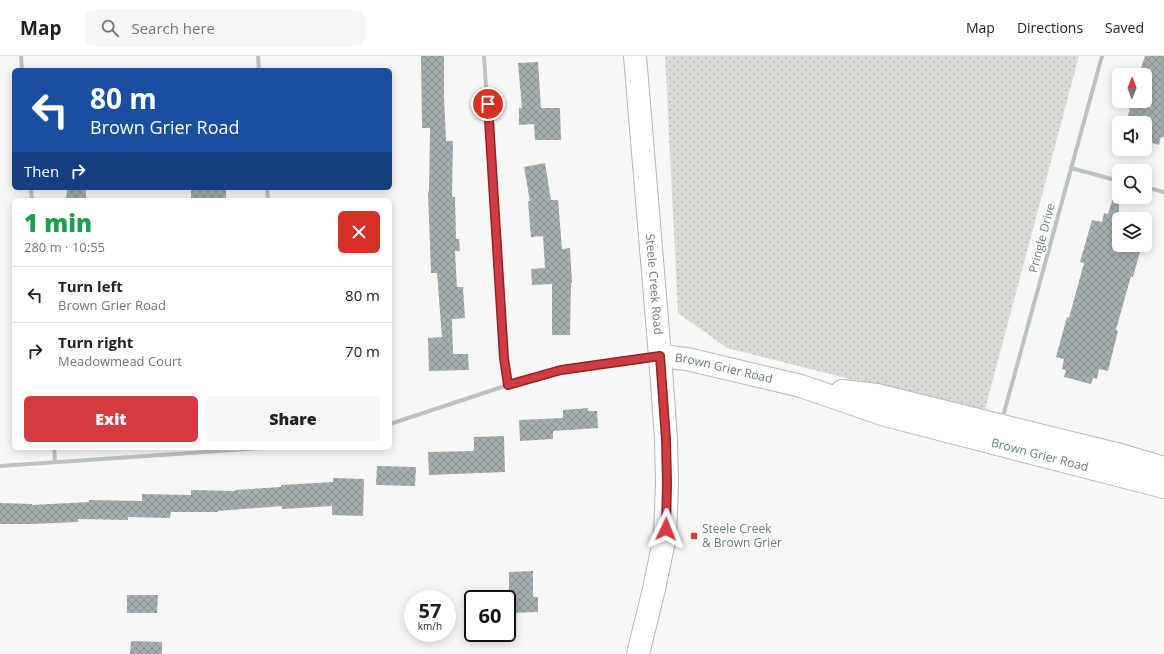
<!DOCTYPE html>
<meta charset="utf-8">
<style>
:root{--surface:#fff;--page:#f6f6f6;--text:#202124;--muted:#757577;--line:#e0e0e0;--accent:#d23c40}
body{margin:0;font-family:"Open Sans",sans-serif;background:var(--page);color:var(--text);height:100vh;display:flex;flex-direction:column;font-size:15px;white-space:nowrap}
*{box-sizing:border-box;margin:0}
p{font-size:13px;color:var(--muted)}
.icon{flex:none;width:22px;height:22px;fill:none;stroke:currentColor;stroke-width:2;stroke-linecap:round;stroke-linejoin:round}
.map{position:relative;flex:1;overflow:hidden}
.side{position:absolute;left:12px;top:142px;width:380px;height:252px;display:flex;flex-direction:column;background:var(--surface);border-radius:6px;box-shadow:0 2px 10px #0003}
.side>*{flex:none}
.top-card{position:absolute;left:12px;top:12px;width:380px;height:122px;border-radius:6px;box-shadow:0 2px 10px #0003;background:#1a4fa0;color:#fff;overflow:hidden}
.needle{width:26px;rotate:1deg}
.tools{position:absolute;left:1112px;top:12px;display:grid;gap:8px}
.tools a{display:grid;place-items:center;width:40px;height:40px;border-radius:6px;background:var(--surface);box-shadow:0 2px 10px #0003;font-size:20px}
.speed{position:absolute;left:404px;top:534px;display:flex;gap:8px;font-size:20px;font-weight:700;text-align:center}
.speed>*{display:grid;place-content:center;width:52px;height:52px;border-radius:50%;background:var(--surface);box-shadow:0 2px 10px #0003;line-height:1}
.speed small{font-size:10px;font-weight:400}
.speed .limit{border:2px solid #111;border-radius:6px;background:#fff;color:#111}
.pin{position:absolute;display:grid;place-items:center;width:34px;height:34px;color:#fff;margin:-17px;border:2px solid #fff;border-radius:50%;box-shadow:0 1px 4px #0007}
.me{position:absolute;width:44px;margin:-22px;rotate:2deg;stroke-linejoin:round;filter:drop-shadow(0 0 3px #0008)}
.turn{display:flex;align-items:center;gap:14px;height:84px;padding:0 12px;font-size:18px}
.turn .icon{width:52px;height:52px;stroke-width:2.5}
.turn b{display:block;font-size:28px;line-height:34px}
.then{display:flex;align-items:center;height:38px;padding:0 12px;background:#0003;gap:8px;font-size:15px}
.round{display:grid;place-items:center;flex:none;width:42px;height:42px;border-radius:6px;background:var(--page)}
.overview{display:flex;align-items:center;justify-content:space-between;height:68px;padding:0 12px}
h1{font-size:24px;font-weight:800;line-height:30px;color:#1e9e55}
.action{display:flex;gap:8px;margin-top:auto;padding:8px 12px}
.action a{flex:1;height:46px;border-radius:6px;background:var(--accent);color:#fff;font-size:16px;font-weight:800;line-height:46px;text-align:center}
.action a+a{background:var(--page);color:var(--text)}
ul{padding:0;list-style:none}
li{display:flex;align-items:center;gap:12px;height:56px;padding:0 12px;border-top:1px solid var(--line)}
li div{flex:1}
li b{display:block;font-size:15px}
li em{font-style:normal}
header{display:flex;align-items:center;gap:24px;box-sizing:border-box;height:56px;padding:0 20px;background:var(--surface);border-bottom:1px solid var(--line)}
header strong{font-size:19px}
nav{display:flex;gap:22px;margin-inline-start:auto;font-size:14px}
.search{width:280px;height:36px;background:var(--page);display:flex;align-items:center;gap:10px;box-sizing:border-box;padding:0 14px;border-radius:6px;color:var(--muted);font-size:15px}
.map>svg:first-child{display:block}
.grass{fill:url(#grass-dots)}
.building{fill:url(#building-cross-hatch)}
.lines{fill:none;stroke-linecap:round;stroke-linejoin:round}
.secondary-casing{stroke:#b0b8ba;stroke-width:24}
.primary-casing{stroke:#afb6b8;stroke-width:24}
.street{stroke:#bbc2c3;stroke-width:4}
.secondary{stroke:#fff;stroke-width:22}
.primary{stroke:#fff;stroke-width:22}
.route-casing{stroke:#88272a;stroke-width:10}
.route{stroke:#d23c40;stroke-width:7}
.poi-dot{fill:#d23c40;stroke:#fff;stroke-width:1.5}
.labels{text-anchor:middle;stroke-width:4;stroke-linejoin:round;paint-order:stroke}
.street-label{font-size:12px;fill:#667a7e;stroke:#fff}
.poi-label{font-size:12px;fill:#667a7e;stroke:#fff;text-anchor:start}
</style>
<header>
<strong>Map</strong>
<div class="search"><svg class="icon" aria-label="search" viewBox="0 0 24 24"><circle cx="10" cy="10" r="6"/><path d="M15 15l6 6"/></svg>Search here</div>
<nav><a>Map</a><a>Directions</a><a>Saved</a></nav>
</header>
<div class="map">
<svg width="1164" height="598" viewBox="0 0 1164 598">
<defs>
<pattern id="grass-dots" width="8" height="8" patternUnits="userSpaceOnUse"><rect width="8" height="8" fill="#d9dcd5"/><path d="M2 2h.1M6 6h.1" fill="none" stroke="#b4b7b2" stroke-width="1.8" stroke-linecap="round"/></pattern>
<pattern id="building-cross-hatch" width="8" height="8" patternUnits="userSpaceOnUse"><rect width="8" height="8" fill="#a3aeb0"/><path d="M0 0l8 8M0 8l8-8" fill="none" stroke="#899394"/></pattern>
</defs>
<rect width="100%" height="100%" fill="#f8f7f6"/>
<!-- grass -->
<path class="grass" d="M665,0H1079L984,357L727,292L678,257Z"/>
<!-- building -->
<g class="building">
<path d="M421,0H444V41L446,85H453L452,141H455L456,183H459L460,195H455L457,231H463L465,262L452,263L453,298H468L469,314L429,315L428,282L442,281L437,217H431L428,136L429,135L430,72H422Z"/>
<path d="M1145,0H1164V82L1161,81L1159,89L1145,85V67H1126L1132,45H1145V34L1149,18L1140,15Z"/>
<path d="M538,6L541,52H560L561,84H535L534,68L519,69V52H522L518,7Z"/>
<path d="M545,107L551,144H558L562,193L570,192L572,227H571L570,279H552V228L532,229L531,213L545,212L543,180L531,181L528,145H530L524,111Z"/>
<path d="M67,132H86V144H66Z"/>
<rect x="191" y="132" width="35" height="12"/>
<path d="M1116,132L1119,133V189H1142L1133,221L1131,220L1116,274L1118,275L1108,315L1099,313L1097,323L1093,322L1091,328L1064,321L1066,314L1062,313L1064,303L1056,301L1067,261L1069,262L1084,207L1080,206L1092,164L1102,166L1104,157L1108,158Z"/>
<path d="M588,352V355H597L598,372L553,375V383L520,385L519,364L563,362V354Z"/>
<path d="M504,380L505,416L429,419L428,396L474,395V381Z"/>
<path d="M377,410L416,411L415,430L376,429Z"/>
<path d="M333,422L364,423L363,460L332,459V450L282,453V450L218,455V456H171L170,462L128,461V464L78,463V466L32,468H0V447L32,448V449L89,446V444L142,445V438L191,439V434L235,435V434L281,431V429L333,426Z"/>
<path d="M533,515V541H538V556L507,557V540H509V516Z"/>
<path d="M127,539H158L157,557H127Z"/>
<path d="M131,585L162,586V598H130Z"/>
</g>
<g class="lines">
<defs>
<g id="secondary">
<path id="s1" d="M660,300L687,303L801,330L885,359L1164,431"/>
<path d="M842,335L877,339L1124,400L1164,412"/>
</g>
<g id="primary">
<path id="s2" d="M635,0L660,300L666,383L667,427L665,480L654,533L638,598"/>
</g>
</defs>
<!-- secondary casing -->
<use href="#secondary" class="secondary-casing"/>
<!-- primary casing -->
<use href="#primary" class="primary-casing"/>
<!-- street -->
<g class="street">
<path d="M21,0L22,14"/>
<path d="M258,0L259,14"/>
<path d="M484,0L504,302L508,329"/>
<path d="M1071,112L1119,125"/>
<path d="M1145,131L1164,136"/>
<path d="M31,132L32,144"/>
<path d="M267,132L268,144"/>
<path d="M1002,364L1102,0"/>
<path d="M390,368L508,329L539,320L561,314L598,308L654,301"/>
<path d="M54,392L55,406"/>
<path d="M0,410L263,392"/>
</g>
<!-- secondary -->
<use href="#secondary" class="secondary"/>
<!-- primary -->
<use href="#primary" class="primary"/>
</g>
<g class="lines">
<defs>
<path id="route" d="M488,48L504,302L508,329L561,314L660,300L666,383L667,427L666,473"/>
</defs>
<!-- route casing -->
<use href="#route" class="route-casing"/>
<!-- route -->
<use href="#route" class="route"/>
</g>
<!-- markers -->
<rect class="poi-dot" x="690" y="476" width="8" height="8" rx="2"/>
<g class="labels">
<!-- street labels -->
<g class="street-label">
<text transform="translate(1042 182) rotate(-75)" y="4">Pringle Drive</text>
<text dy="4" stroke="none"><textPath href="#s2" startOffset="229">Steele Creek Road</textPath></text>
<text dy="4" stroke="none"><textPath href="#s1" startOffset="65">Brown Grier Road</textPath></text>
<text dy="4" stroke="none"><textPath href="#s1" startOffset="393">Brown Grier Road</textPath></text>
</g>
<!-- poi labels -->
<g class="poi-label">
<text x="702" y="477">Steele Creek<tspan x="702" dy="14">&amp; Brown Grier</tspan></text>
</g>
</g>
</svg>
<div class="tools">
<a><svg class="needle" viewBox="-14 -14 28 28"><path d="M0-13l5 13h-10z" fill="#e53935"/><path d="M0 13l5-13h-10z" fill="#757577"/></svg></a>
<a><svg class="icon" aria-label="sound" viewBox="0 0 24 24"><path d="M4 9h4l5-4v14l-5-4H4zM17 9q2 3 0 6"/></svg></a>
<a><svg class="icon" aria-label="search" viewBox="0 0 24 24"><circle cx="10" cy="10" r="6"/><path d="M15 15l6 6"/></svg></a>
<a><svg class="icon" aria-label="layers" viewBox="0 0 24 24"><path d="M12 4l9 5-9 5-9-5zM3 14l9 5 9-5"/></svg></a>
</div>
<div class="speed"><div>57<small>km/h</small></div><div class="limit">60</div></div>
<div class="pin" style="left:488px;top:48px;background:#d93025"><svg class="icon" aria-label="arrive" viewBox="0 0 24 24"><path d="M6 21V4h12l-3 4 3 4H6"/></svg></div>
<svg class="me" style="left:666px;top:473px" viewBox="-20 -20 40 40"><path d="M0-17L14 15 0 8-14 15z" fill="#d23c40" stroke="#fff" stroke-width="4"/></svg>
<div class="top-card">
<div class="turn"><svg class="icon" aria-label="left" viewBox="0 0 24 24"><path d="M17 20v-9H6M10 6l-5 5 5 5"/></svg><div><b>80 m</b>Brown Grier Road</div></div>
<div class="then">Then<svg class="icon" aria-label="right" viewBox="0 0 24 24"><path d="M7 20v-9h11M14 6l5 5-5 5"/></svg></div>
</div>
<section class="side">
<div class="overview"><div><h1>1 min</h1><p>280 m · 10:55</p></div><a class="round" style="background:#d93025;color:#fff"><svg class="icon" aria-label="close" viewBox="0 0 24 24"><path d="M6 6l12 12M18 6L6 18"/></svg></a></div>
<ul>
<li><svg class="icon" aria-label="left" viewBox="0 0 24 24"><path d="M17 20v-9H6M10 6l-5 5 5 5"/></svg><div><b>Turn left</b><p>Brown Grier Road</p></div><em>80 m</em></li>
<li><svg class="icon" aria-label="right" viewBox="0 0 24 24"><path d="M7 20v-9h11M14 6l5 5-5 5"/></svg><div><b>Turn right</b><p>Meadowmead Court</p></div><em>70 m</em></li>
</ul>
<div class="action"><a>Exit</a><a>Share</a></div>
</section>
</div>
